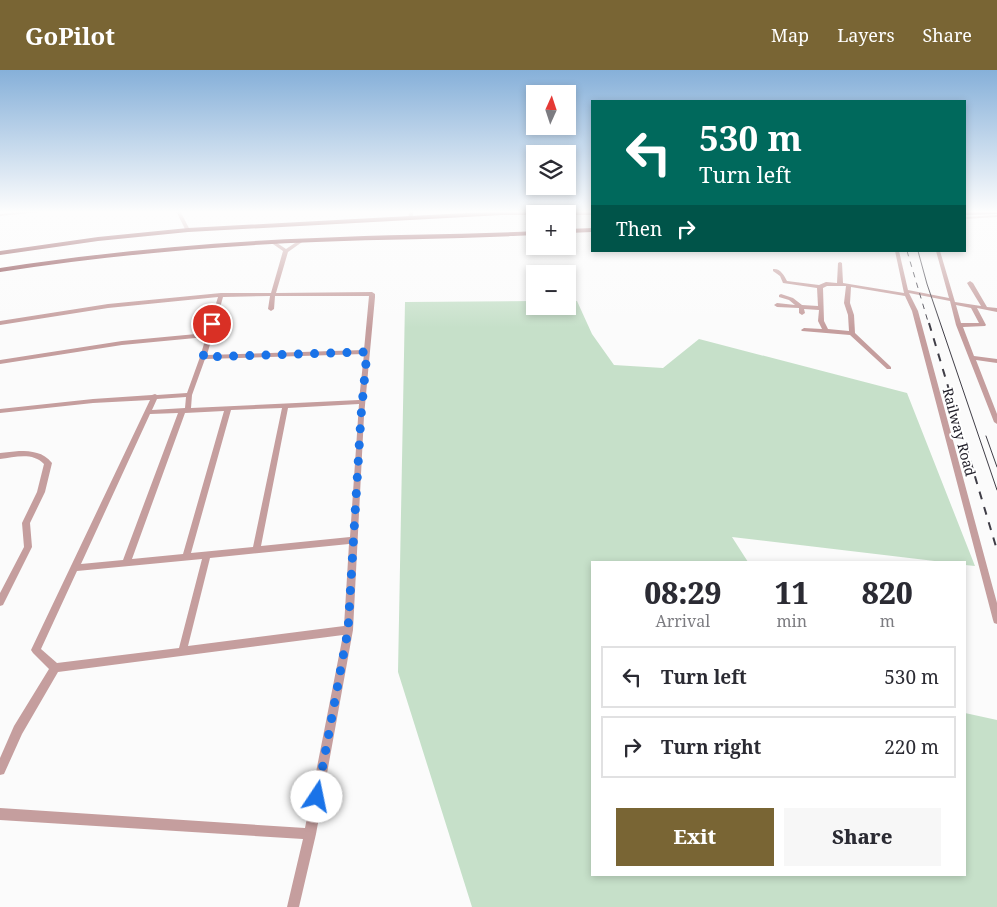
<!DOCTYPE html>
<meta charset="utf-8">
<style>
:root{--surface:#fff;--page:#f7f7f7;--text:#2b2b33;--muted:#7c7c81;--line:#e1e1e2;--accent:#796534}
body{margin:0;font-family:"Noto Serif",serif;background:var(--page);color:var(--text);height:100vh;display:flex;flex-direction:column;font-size:19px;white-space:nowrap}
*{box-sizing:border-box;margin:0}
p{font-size:16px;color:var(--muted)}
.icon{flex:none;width:28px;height:28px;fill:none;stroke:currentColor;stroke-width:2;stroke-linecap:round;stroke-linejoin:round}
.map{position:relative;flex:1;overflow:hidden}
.sheet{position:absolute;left:591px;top:491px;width:375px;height:315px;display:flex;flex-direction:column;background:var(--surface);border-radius:0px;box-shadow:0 2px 8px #0003}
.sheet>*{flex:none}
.top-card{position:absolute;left:591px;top:30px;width:375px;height:152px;border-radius:0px;box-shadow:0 2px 8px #0003;background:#00695c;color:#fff;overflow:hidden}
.needle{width:32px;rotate:3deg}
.tools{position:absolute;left:526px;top:15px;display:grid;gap:10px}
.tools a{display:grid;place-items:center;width:50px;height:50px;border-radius:0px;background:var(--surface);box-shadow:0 2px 8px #0003;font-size:25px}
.pin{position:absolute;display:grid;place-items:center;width:42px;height:42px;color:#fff;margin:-21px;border:2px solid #fff;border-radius:50%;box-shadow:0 1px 5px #0007}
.me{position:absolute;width:55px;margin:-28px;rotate:11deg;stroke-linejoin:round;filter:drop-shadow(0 0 4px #0008)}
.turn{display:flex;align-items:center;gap:18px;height:105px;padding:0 25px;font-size:22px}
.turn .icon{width:65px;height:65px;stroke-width:2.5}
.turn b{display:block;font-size:35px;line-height:42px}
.then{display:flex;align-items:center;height:48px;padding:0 25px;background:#0003;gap:10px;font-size:19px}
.eta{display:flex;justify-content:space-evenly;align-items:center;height:85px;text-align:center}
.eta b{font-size:30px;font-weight:800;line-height:35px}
.cta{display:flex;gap:10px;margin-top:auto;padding:10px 25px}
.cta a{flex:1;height:58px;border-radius:0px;background:var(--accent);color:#fff;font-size:20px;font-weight:800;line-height:58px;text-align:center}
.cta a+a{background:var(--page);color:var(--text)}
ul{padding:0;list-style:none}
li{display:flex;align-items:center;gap:15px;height:62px;margin:0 10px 8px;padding:0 15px;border:2px solid var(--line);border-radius:0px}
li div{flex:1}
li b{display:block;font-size:19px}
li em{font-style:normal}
header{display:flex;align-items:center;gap:30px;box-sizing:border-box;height:70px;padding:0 25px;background:var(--accent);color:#fff}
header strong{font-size:24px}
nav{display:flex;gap:28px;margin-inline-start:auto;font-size:18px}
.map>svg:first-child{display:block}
.green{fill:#c6e0c9}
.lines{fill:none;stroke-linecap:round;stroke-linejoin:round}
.minor{fill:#c59e9e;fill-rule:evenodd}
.highway{fill:#7d3238;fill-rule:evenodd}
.tram{stroke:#3f3d46;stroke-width:1}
.rail-far1{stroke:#3f3d46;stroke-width:1;stroke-dasharray:5.5 5.5;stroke-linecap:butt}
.rail{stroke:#3f3d46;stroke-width:2;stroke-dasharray:8 8;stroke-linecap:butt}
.route{stroke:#1a73e8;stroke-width:9;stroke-dasharray:0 16.2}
.labels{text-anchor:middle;stroke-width:4;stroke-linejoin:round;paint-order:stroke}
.street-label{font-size:14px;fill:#22202a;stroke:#fff}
</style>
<header>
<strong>GoPilot</strong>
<nav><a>Map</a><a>Layers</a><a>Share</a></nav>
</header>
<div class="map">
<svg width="997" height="837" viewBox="0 0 997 837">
<rect width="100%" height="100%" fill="#fbfbfb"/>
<!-- green -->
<path class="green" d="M535,231V236H568V231H577L592,264L614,295L663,298L699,269L907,323L975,496L965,495V492H943L732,467L748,492H592V805H965V643L997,650V837H472L398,602L405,232Z"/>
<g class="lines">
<!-- minor -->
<g class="minor">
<path d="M31,141H42L40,142L0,146V144Z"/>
<path d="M176,141H180L190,160V161H186Z"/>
<path d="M410,141H414L412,148L410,149L408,148Z"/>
<path d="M997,145V147L965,149V147Z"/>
<path d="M301,169L305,170L288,182L276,223L372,222L375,224V227L364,346L353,560L316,764L299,837H287L303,769L0,750V738L305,758L343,565L58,602L22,664L4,704L0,705V688L14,656L49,599L33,583L31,580L150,330L93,333L0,343V339L93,329L152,325L155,324L157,325L187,323L200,287L206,267L122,275L0,294V290L122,271L207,263L218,227L108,238L0,255V251L108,234L221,223H271L283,181L270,172L274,171L286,179ZM270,226L268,239L271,241L274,239L275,226H369L364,280L207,285L223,227ZM364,284L359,330L191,338L192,325L205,289ZM186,327L185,338L152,340L157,329ZM359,334L350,467L261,476L288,338ZM282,338L253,477L191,483L231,340ZM224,341L183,484L132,489L185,343ZM178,343L123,490L81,494L150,344ZM349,474L344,556L188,576L210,488ZM202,489L179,578L57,593L41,579L77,501Z"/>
<path d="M895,181H899L908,220L949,228L936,181H940L955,232L981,236L967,213L970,211L973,213L987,237L997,238V242L977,238L986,255L985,256L963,257L974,286L997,289V293L976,290L997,344V354L994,352L956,255L950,231L909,223L918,241L991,511L997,533V554L994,553L993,550L912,241L905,226L851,217L850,233L854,245L855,263L891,297V299H887L850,265L802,261L801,260L804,258L822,259L818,251L819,240L804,239L805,243L802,245L799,243V238L777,237L774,235L777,233L795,235L789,230L779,227V225L781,224L793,228L802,235L818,236L817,218L783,213L780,206L773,201V199C780,198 784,205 787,211L819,215L826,212L837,213L838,193L840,192L842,193L843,213L904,223ZM827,216H846L844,233L848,245L849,261L828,259L824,251L823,218ZM956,235L971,238L979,253H961Z"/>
<path d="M19,381C32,381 43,382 52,393L45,422L30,453L32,477L3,535L0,536V523L24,477L22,453L37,422L44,394C33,382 15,387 0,389V383Z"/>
</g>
<!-- highway -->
<g class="highway">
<path d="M502,141H592V145H502L188,162L98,171L0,185V181L98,167L188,158Z"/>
<path d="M965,141H997V144L965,145Z"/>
<path d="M592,158V162L568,163V159Z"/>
<path d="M535,161V165L513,166C448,169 382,169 316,172C210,176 105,186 0,202V198C105,182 210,172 316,168C389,164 462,165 535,161Z"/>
</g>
<!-- tram -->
<g class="tram">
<path d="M918,181L927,214L997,420"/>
<path d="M986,366L997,397"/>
</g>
<!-- rail-far1 -->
<path class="rail-far1" d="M907,181L929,255"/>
<!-- rail -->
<path class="rail" d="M929,253L997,480"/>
</g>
<!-- sky -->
<linearGradient id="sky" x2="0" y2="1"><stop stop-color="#86b0d9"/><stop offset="0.55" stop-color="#fdfdfd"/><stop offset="1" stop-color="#fdfdfd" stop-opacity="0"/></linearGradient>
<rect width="997" height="258" fill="url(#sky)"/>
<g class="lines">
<!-- route -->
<path class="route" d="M212,254L203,287L367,282L361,346L348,560L317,727"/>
</g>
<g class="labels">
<!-- street labels -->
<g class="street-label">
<text transform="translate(959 362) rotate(75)" y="5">Railway Road</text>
</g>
</g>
</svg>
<div class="tools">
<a><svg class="needle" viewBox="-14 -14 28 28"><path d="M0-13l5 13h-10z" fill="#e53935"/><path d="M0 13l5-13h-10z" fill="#7c7c81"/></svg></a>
<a><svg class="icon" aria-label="layers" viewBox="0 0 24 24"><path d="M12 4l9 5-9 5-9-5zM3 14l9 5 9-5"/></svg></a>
<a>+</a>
<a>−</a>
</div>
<div class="pin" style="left:212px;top:254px;background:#d93025"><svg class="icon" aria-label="arrive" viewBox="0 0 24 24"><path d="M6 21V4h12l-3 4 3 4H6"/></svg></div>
<svg class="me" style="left:317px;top:727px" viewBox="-20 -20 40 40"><circle r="19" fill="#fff"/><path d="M0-13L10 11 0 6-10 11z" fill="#1a73e8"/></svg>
<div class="top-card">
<div class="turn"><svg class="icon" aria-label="left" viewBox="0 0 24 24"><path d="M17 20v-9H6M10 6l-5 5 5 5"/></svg><div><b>530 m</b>Turn left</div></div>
<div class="then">Then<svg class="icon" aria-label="right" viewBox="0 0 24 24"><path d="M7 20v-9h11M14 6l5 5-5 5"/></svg></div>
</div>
<section class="sheet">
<div class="eta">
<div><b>08:29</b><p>Arrival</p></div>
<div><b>11</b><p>min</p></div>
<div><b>820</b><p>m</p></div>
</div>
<ul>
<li><svg class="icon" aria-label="left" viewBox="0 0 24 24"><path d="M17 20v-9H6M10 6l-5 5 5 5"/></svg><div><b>Turn left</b></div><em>530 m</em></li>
<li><svg class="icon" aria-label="right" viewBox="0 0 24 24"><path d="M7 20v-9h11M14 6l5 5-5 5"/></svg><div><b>Turn right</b></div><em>220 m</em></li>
</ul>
<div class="cta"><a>Exit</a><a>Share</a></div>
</section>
</div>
